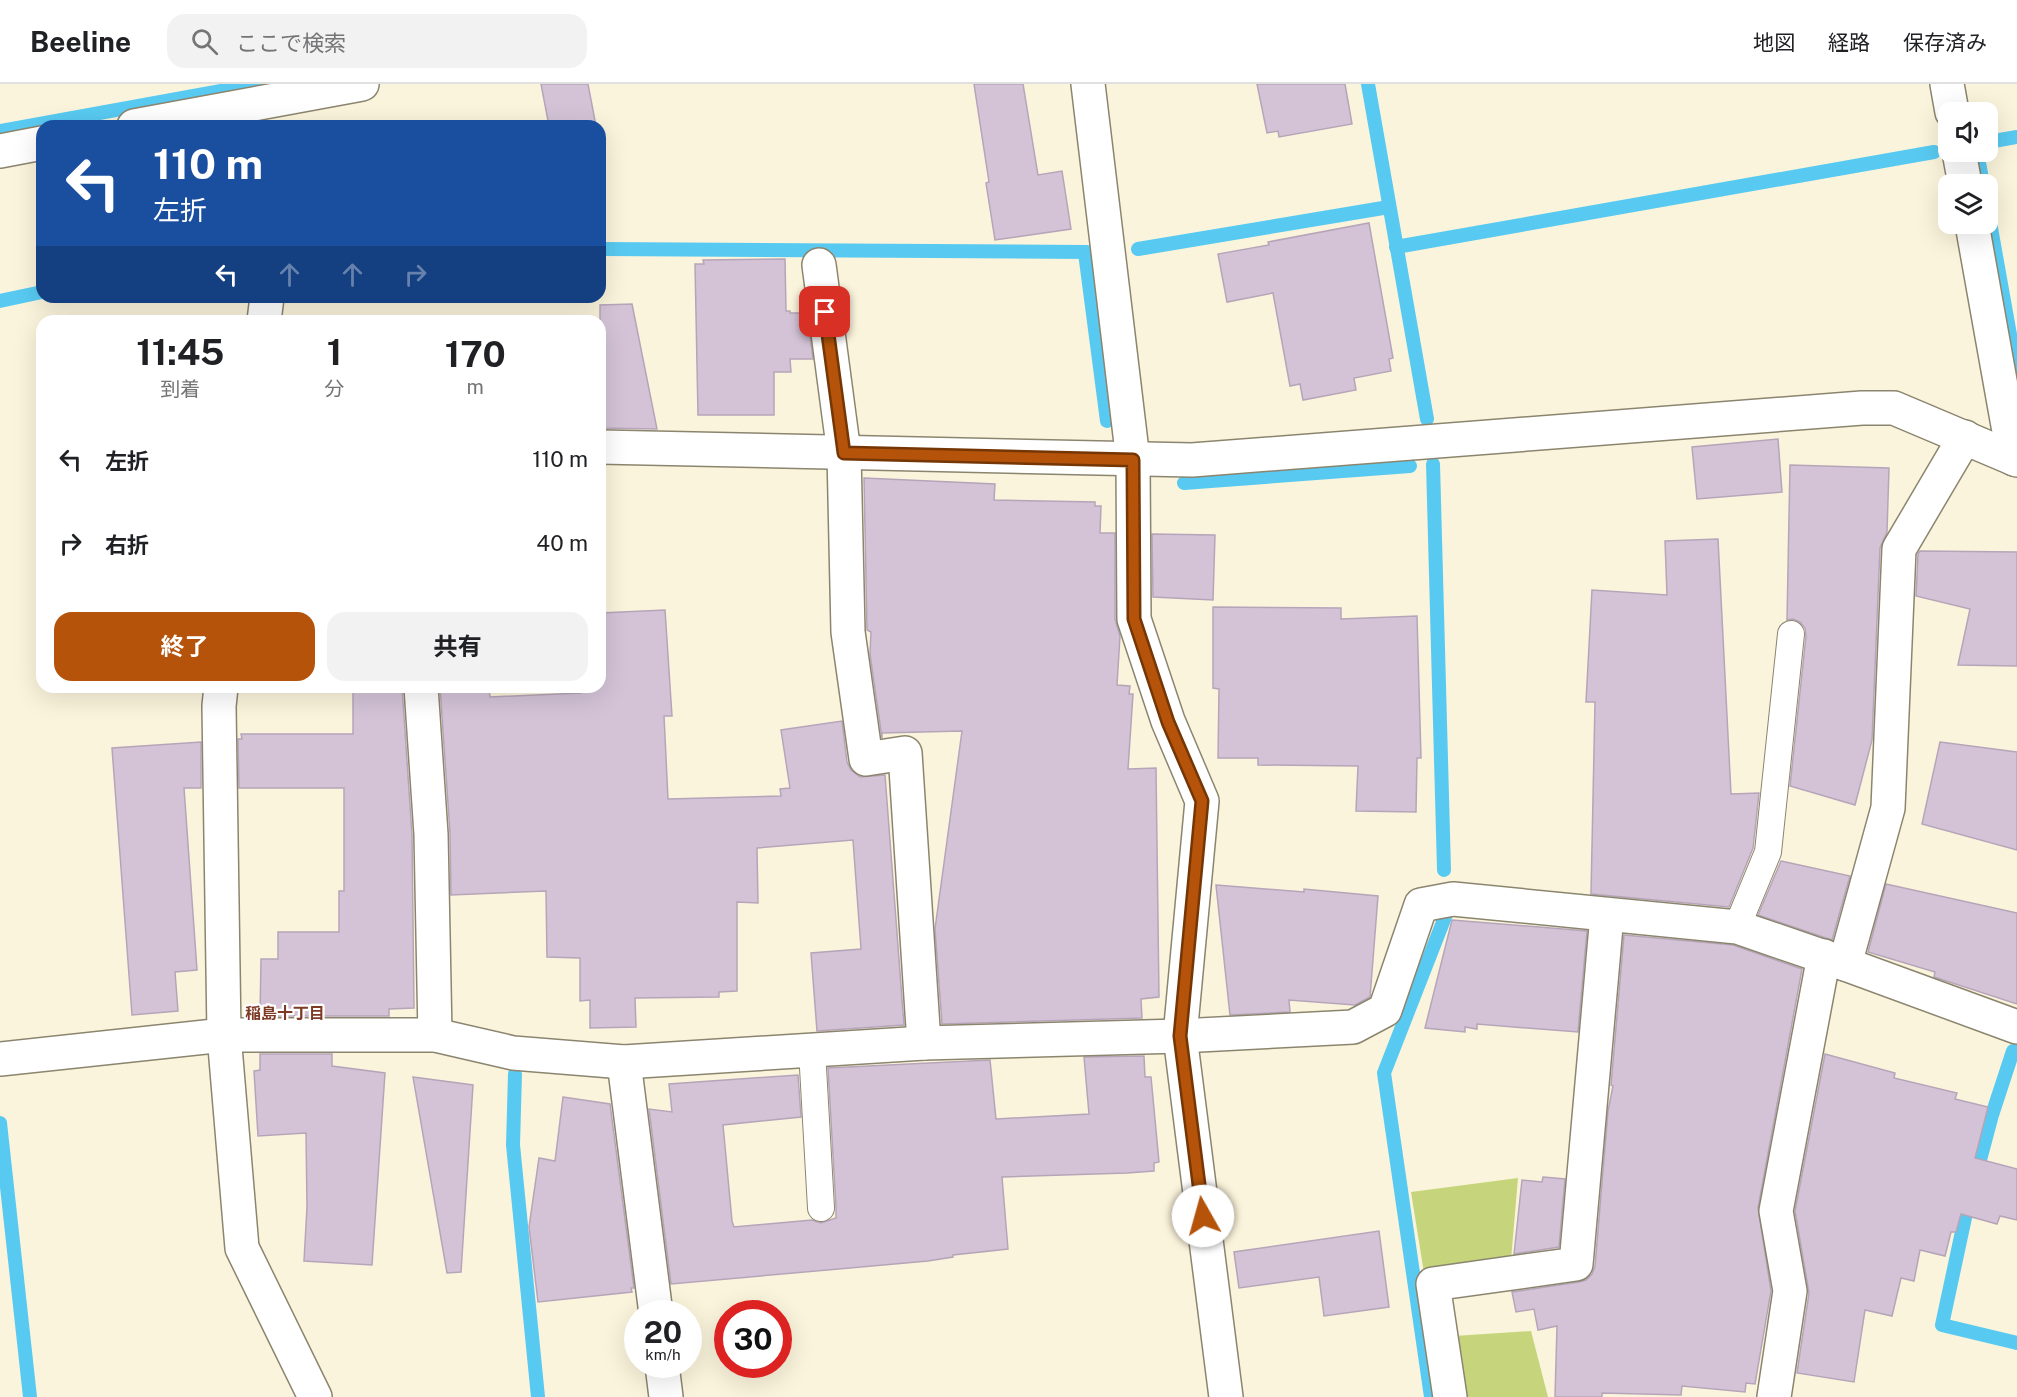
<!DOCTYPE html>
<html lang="ja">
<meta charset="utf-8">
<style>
:root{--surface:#fff;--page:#f2f2f2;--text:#202124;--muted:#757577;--line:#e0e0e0;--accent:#b45309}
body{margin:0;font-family:"Public Sans","Noto Sans JP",sans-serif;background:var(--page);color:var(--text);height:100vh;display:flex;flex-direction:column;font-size:22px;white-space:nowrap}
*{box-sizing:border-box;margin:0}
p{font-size:20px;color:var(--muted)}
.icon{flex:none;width:33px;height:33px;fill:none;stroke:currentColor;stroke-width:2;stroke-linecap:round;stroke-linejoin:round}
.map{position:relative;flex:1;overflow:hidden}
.panel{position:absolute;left:36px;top:231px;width:570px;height:378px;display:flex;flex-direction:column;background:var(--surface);border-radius:18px;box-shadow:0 6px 24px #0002}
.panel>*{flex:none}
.top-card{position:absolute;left:36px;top:36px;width:570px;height:183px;border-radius:18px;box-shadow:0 6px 24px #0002;background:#1a4fa0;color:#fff;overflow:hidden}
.controls{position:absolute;left:1938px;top:18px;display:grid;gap:12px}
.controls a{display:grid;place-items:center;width:60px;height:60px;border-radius:12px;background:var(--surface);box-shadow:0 6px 24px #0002;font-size:30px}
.speed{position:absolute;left:624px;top:1216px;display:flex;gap:12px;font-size:30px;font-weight:700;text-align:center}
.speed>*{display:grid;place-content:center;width:78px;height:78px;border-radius:50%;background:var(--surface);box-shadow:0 6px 24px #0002;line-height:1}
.speed small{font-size:15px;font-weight:400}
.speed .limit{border:9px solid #d22;background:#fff;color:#111}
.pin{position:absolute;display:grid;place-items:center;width:51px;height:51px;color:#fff;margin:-26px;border-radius:12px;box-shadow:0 3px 9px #0006}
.me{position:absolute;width:66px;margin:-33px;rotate:353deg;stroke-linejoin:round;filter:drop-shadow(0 0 4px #0008)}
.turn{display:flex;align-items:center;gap:21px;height:126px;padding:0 18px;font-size:27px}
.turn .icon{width:78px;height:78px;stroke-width:2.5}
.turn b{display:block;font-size:42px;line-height:51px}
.lanes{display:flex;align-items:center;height:57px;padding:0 18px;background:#0003;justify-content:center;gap:30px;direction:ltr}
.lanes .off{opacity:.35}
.eta{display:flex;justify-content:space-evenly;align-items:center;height:102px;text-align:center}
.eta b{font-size:36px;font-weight:700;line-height:42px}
.action{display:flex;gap:12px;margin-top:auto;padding:12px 18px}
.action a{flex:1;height:69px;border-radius:18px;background:var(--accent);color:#fff;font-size:24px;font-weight:700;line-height:69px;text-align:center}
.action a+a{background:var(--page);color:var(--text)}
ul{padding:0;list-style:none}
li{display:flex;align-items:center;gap:18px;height:84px;padding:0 18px}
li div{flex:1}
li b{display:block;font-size:22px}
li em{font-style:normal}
header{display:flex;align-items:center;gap:36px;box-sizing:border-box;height:84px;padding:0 30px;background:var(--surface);border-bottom:2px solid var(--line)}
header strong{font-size:28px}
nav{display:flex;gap:33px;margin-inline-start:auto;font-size:21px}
.search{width:420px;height:54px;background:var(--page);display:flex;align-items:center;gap:15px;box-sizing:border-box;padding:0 21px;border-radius:18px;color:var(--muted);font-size:22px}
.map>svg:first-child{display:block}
.green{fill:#c6d57b}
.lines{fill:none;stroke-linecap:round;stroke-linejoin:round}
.stream{stroke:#58caf1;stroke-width:14}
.building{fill:#d4c3d7;stroke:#b6a5b9;stroke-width:1.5}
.service-casing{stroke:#8b856f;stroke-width:28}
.minor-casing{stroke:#8b856f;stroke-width:36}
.service{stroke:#fff;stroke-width:26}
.minor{stroke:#fff;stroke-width:33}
.route-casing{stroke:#753606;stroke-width:15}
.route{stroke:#b45309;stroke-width:10}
.labels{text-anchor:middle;stroke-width:4.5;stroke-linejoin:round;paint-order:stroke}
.neighbourhood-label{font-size:16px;font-weight:bold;fill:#7e3a25;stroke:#fff}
</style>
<header>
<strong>Beeline</strong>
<div class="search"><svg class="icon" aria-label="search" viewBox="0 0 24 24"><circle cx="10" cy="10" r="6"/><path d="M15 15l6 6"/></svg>ここで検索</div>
<nav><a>地図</a><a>経路</a><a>保存済み</a></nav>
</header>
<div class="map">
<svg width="2017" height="1313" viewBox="0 0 2017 1313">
<rect width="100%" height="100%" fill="#fbf4dc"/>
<!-- green -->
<g class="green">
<path d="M1518,1094L1511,1176L1424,1189L1411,1108Z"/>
<path d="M1531,1247L1548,1313H1463L1454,1252Z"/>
</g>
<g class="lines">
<!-- stream -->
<g class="stream">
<path d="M1368,0L1427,335"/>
<path d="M0,47L259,0"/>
<path d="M1988,58L2017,53"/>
<path d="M1977,68L1983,100"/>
<path d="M1988,127L2017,290"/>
<path d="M1396,163L1934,68"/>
<path d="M600,165L1087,168"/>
<path d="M1138,165L1389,123"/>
<path d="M1085,169L1107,337"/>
<path d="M0,217L42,208"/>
<path d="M1433,380L1444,786"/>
<path d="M1184,399L1410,382"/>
<path d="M515,990L513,1061L538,1313"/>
<path d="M0,1039L30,1313"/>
<path d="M1976,1091L1992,1031L2013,967"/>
<path d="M1969,1115L1942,1241L2017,1259"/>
<path d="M1431,1313L1384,989L1445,833"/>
</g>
</g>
<!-- building -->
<g class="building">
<path d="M541,0H588L596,42H549Z"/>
<path d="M974,0H1023L1038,91L1062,87L1071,145L995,156L986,99L989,98Z"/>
<path d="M1257,0H1345L1352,40L1279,53L1278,47L1267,49Z"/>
<path d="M1369,139L1393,274L1389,275L1391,287L1354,294L1356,306L1303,316L1300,300L1290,302L1273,209L1227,218L1218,170L1269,161L1268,158Z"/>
<path d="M785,175L786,227H790V229H807L813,275H790L791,288H774V331H698L695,180H704L703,176Z"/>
<path d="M632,220L657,345L600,344V221Z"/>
<path d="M1778,355L1782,408L1697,415L1692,363Z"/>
<path d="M1790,381L1889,384L1887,448L1880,464L1872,656L1855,721L1790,702L1806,552L1805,544L1800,538L1793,535L1787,536Z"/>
<path d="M864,394L995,400L994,416L1095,418V422H1101L1100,449H1115V535L1120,552L1117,601L1130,602L1129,610H1133L1128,685L1156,684L1159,913L1141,915L1142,934L942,940L935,845L962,647L882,649V654L870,570L871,548L867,546Z"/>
<path d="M1152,450L1215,451L1213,516L1153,513Z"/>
<path d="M1718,455L1731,710L1759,709L1753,764L1729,823L1591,810L1595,618H1586L1592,506L1667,511L1665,457Z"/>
<path d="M1920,467L2017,468V582L1958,581L1970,525L1916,512L1918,470Z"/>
<path d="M1213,523L1341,524V535L1417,532L1421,674H1417L1416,728L1356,727L1358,682L1258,681V674H1218L1219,605L1213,604Z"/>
<path d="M665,526L672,632H664L668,715L781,712L780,705L790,704L781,646L842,637L847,678L851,686L860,693L885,691L904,941L817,947L811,869L861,865L853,756L757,764L758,819L737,818V907L719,908V913L635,914L636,943L590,944V916L580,917V874L547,873L546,807L451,811L450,749L440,603H489L490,613L581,609V603H600V529Z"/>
<path d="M353,603H402L412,751L414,924L389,925V932H260L261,875H278V848H339V807H344V704H239L238,655H242L241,650H353Z"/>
<path d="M201,658V704H184L197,886L175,888L178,927L132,931L112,664Z"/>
<path d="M1940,658L2017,668V766L1922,740Z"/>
<path d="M1781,777L1850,792L1832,856L1758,831Z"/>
<path d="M1886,800L2017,829V920L1934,893L1935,888L1868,868Z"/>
<path d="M1216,801L1304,808V805L1378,812L1370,913L1355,921L1289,916L1290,928L1230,931Z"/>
<path d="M1452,836L1587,847L1578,948L1477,940V945L1465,943V948L1425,944Z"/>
<path d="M1624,851L1733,861L1802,885L1758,1124L1771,1207L1755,1300L1746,1299L1745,1308L1682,1302L1681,1311L1602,1309V1313H1555L1557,1242L1538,1246L1534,1225L1516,1228L1512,1208L1579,1198L1586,1196L1592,1190L1595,1182L1608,1027L1613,1002L1611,1001Z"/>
<path d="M260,970H332V982L385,989L372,1181L304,1177L307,1123L306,1049L258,1052L254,987L260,986Z"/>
<path d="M1825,970L1895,989L1894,994L1957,1009L1955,1015L1988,1023L1975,1074L2017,1085V1136L2000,1132L1997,1140L1961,1130L1956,1148H1951L1945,1172L1920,1166L1914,1197L1901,1194L1892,1232L1865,1226L1854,1298L1797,1289L1809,1209L1795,1127Z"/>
<path d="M1144,972L1145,993H1151L1159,1078L1154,1079V1087L1127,1089L1002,1093L1008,1165L953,1171V1173L928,1177L671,1200L649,1025L672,1028L669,1000L798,991L801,1033L723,1041L732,1137L734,1143L812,1136L821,1139L836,1134V1123L828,984L990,976L996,1035L1089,1030L1084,973Z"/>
<path d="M413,993L473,1001L461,1188L447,1189Z"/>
<path d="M563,1013L610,1020L634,1204H631L632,1208L538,1218L529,1143L539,1074L555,1077Z"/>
<path d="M1543,1093L1565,1095L1559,1163L1514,1170L1522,1096L1542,1098Z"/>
<path d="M1379,1147L1389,1223L1324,1232L1319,1193L1239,1204L1234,1168Z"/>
</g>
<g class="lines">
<defs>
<g id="service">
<path d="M1737,843L1768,768L1791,550"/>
<path d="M812,966L821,1124"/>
</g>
<g id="minor">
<path d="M1088,0L1133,376L1134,535L1168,637L1202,717L1180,952L1226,1313"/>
<path d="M1947,0L1952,28"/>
<path d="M134,42L362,0"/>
<path d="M0,67L42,59"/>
<path d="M1959,68L1965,100"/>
<path d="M1972,140L2014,375"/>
<path d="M819,181L844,369L848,548L866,675L905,669L924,959"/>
<path d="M264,237L267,213"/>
<path d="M600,363L1192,376L1862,324H1894L2017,376"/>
<path d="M221,603L219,622L224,951L242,1164L315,1313"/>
<path d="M421,603L431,750L435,951"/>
<path d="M1845,880L1888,724L1899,465L1965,353"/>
<path d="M0,975L224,951H435L513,969L624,978L924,959L1180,952L1353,943L1385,926L1421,821L1453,815L1737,843L1845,880L2017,943"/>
<path d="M624,978L656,1230"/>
<path d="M662,1281L666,1313"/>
<path d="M1450,1313L1433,1200L1576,1180L1607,831"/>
<path d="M1774,1313L1790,1207L1776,1127L1824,872"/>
</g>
</defs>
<!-- service casing -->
<use href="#service" class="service-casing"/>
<!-- minor casing -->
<use href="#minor" class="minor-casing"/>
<!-- service -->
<use href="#service" class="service"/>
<!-- minor -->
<use href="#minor" class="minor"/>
</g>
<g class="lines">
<defs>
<path id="route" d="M825,228L844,369L1133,376L1134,535L1168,638L1202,717L1180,952L1203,1132"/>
</defs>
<!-- route casing -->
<use href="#route" class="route-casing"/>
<!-- route -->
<use href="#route" class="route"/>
</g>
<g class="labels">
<!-- neighbourhood labels -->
<g class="neighbourhood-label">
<text x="285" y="935">稲島十丁目</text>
</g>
</g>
</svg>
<div class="controls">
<a><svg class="icon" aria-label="sound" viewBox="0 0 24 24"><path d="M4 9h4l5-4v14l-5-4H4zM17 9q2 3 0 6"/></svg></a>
<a><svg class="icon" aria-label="layers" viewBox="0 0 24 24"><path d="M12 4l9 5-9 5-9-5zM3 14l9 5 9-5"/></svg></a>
</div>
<div class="speed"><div>20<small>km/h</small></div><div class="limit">30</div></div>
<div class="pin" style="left:825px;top:228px;background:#d93025"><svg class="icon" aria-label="arrive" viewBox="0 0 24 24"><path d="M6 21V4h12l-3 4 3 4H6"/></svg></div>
<svg class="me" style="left:1203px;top:1132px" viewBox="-20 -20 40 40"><circle r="19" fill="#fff"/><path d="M0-13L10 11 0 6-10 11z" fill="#b45309"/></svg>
<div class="top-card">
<div class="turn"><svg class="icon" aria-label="left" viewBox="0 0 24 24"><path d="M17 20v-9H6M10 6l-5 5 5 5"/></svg><div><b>110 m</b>左折</div></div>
<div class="lanes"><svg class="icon" aria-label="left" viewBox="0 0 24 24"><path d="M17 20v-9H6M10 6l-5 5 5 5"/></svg><svg class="icon off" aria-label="ahead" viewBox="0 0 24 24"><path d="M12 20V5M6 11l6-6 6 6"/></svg><svg class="icon off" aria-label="ahead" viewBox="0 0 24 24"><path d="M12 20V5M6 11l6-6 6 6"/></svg><svg class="icon off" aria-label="right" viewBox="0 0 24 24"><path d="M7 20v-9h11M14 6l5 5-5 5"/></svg></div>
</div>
<section class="panel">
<div class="eta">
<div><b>11:45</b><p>到着</p></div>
<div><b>1</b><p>分</p></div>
<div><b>170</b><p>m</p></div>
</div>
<ul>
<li><svg class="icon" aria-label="left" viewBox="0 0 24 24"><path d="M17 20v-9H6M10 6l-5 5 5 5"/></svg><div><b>左折</b></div><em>110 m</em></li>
<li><svg class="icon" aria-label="right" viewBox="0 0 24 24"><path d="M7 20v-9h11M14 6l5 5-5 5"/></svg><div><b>右折</b></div><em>40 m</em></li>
</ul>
<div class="action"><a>終了</a><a>共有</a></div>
</section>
</div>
